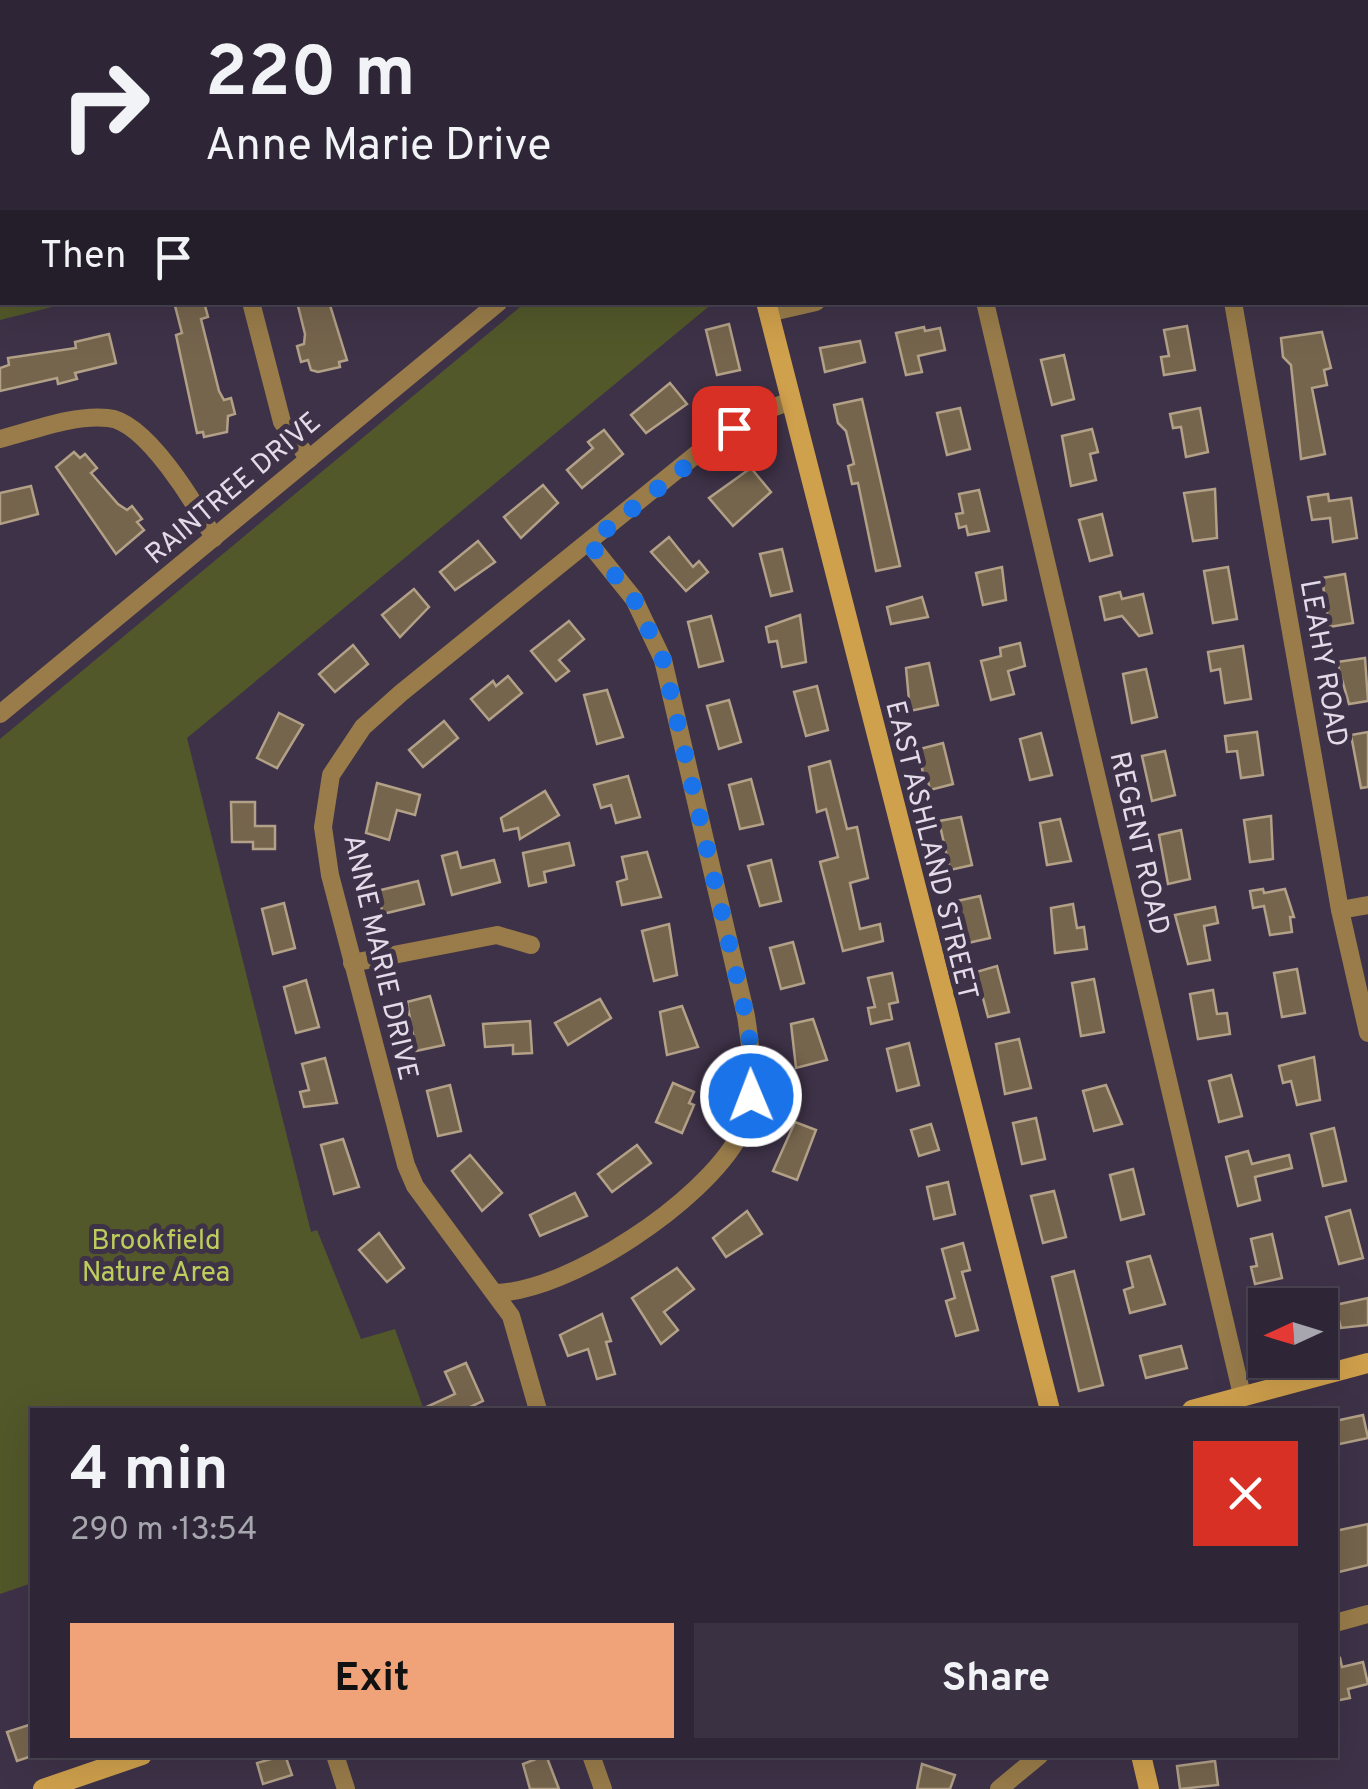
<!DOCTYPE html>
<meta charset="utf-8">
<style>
:root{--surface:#2e2636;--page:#3a3242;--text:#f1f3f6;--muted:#a7a5ad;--line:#494351;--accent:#f0a378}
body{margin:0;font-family:Overpass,sans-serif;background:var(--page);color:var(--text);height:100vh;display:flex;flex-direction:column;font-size:38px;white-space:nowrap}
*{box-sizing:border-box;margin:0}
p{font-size:32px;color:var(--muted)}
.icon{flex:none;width:55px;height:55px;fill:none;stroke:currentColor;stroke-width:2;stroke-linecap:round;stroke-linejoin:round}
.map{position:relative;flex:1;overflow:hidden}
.panel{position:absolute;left:30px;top:1408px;width:1308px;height:350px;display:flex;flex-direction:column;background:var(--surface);border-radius:0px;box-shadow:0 10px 40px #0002,0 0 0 2px var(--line)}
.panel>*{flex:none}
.top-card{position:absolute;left:0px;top:0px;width:1370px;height:305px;box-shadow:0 10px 40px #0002,0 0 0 2px var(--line);background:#2e2636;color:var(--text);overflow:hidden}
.needle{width:65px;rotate:266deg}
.buttons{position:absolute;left:1248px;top:1288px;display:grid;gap:20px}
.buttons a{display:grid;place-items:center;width:90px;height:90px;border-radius:0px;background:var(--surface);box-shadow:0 10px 40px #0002,0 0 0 2px var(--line);font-size:50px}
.pin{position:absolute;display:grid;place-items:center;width:85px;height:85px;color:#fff;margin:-42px;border-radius:20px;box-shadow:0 5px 15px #0006}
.me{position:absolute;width:110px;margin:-55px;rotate:359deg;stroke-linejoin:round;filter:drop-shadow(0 0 8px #0008)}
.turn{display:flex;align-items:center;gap:35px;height:210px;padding:0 40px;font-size:45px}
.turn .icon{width:130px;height:130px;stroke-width:2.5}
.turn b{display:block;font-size:70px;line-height:85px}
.then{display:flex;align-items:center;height:95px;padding:0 40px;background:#0003;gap:20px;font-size:38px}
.round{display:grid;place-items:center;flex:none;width:105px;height:105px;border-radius:0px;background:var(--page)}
.overview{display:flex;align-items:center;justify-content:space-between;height:170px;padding:0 40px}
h1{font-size:60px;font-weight:700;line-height:75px}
.cta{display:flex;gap:20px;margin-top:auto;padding:20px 40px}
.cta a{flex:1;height:115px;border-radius:0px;background:var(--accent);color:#111;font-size:40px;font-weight:700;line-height:115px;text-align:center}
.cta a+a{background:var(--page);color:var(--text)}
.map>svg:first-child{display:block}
.green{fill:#52582a}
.building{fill:#76654d;stroke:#b2a087;stroke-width:2.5}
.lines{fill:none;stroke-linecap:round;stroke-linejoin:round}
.street{stroke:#997c4a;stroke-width:18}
.secondary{stroke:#d0a14d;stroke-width:20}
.route{stroke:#1a73e8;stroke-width:18;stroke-dasharray:0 32.4}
.labels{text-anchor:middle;stroke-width:10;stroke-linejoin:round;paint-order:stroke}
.street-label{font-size:28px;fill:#e3dbe9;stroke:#3e3248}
.park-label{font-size:28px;fill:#bdcd5b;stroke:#3e3248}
</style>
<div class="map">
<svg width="1368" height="1789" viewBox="0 0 1368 1789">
<rect width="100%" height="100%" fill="#3e3248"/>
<!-- green -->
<g class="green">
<path d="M0,0L44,2H2V302L68,303L0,320Z"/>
<path d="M525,303H713L187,738L311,1232L317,1230L361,1339L395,1329L424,1410H32V1583L0,1594V739Z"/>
</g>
<!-- building -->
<g class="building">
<path d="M174,302H204L208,317L201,319L219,391L224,400L231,398L235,414L228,416L227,432L204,437L203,432L197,433L176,335L182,333Z"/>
<path d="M297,302H329L347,360L339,362L340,367L318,372L311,370L308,360L301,362L297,346L304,344L305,334Z"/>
<path d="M729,324L740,370L717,375L706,330Z"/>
<path d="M1187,326L1195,370L1164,375L1161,357L1169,356L1164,330Z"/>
<path d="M924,327L925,331L940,328L945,350L918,356L922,372L906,375L896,333Z"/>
<path d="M1322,332L1331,368L1324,370L1327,385L1312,388L1325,454L1301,459L1291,365L1283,357L1281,338Z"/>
<path d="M109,334L116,363L75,373L77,379L58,384L57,378L0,391V368L9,365L8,358L76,348L75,342Z"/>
<path d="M860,341L865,362L825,372L820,348Z"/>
<path d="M1064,355L1074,399L1052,405L1041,360Z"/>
<path d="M670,383L687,404L646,433L631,415Z"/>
<path d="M862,399L900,566L876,571L858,483L852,484L848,466L854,464L846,431L838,423L834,405Z"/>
<path d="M960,408L970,449L947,455L937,413Z"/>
<path d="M1200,408L1208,452L1186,457L1181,427L1173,428L1170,414Z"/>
<path d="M1092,429L1098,452L1090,454L1096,480L1071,486L1062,436Z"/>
<path d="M604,430L623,454L582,488L567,470L593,448L588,442Z"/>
<path d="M74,452L80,458L85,454L97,468L91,473L118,504L127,510L132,506L142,519L137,522L144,530L116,554L56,467Z"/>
<path d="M751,468L771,492L733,526L709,498Z"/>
<path d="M543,485L558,503L521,538L504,517Z"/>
<path d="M31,486L38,514L0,524V493Z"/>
<path d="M1215,489L1217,538L1193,541L1184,493Z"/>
<path d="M979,490L989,531L968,535L966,526L959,528L956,514L963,513L959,494Z"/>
<path d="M1328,494L1329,501L1351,498L1357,538L1333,542L1330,518L1312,520L1308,497Z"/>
<path d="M1102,514L1112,555L1090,561L1079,520Z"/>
<path d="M669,537L693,567L699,561L708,572L686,591L651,552Z"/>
<path d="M478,541L495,562L455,590L440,572Z"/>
<path d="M782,549L792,591L771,596L760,554Z"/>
<path d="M1002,567L1006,600L983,605L976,573Z"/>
<path d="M1228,567L1237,619L1213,623L1204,571Z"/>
<path d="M1345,574L1353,623L1329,627L1322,578Z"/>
<path d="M414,589L429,607L400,637L382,615Z"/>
<path d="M1120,592L1122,599L1143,594L1152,633L1139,636L1122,616L1105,620L1100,597Z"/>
<path d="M922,597L928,617L891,624L887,607Z"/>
<path d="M800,615L806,662L782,667L777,641L769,642L766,627Z"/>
<path d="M711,616L723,661L699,667L688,622Z"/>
<path d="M569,621L584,639L559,660L569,671L556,681L531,651Z"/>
<path d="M1020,643L1025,666L1008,671L1014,694L991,700L981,661L1001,656L1000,648Z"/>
<path d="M353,645L368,664L335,692L319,674Z"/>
<path d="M1243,646L1251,699L1225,703L1220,669L1211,671L1208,652Z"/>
<path d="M1365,658L1368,701L1349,704L1337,662Z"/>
<path d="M929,663L938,705L910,711L906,668Z"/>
<path d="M1146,669L1157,717L1132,723L1123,674Z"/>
<path d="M508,676L522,693L489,720L471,699L493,681L496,686Z"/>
<path d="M817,686L828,730L806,736L794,692Z"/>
<path d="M607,690L623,737L597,744L584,695Z"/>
<path d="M729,700L741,742L719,749L707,706Z"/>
<path d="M279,713L303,725L277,768L257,758Z"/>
<path d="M444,721L458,738L423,767L409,750Z"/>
<path d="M1257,732L1263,775L1241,778L1237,751L1227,752L1225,736Z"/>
<path d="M1368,732V787L1361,788L1351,735Z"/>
<path d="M1041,733L1052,775L1030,780L1020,739Z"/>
<path d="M943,743L953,784L930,790L927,776L923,777L920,749Z"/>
<path d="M1165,751L1175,795L1152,801L1142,756Z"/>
<path d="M830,761L847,829L857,827L868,878L850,883L860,929L880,924L883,941L843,951L820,862L838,857L826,809L817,812L809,767Z"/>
<path d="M628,776L640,817L616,823L611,805L601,808L594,785Z"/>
<path d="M751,779L763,824L740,829L729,785Z"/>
<path d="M377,783L420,795L415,815L397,810L389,840L366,833Z"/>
<path d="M545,791L559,815L520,839L518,828L504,831L501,818Z"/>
<path d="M231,802H255V826H275V849H253V842H232Z"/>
<path d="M1271,816L1273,859L1250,862L1244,820Z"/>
<path d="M961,817L972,865L950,870L939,821Z"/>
<path d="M1060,819L1071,861L1047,865L1040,823Z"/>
<path d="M1181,830L1190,879L1168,884L1159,835Z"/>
<path d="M569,843L574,865L544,872L546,882L529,886L523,853Z"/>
<path d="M457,852L461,868L494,860L500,882L452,895L442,856Z"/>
<path d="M647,852L661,897L622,905L617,882L627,879L622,857Z"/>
<path d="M771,860L781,901L760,906L748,866Z"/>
<path d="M418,881L424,904L383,914L377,891Z"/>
<path d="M1263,889L1264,893L1285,889L1294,917H1290L1292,932L1270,935L1264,906L1253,908L1250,891Z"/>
<path d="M980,896L990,938L968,943L957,901Z"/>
<path d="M284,903L295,948L273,954L262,909Z"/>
<path d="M1073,904L1077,928L1084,927L1087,949L1055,953L1051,908Z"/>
<path d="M1215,907L1218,923L1204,926L1210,960L1188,964L1175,915Z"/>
<path d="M669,924L677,975L654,981L642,931Z"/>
<path d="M793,942L804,983L781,989L770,948Z"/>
<path d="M997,966L1009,1012L988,1017L976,972Z"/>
<path d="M1297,969L1305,1013L1282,1017L1274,973Z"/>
<path d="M892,973L898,1002L889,1004L892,1019L871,1024L868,1008L875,1007L868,978Z"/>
<path d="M1094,979L1104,1032L1081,1036L1072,983Z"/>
<path d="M306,980L319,1027L296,1033L284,987Z"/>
<path d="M1213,990L1217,1014L1227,1013L1230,1034L1198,1039L1190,994Z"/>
<path d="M430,996L444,1045L416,1051L407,1002Z"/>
<path d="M600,999L611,1018L568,1045L555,1023Z"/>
<path d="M682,1006L698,1047L667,1055L660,1012Z"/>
<path d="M813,1019L827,1060L796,1068L791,1024Z"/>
<path d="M530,1021L532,1053L513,1054V1045L485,1047L483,1024Z"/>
<path d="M1019,1039L1031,1088L1005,1094L996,1044Z"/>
<path d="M909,1043L919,1085L897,1091L887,1049Z"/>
<path d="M1314,1057L1320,1100L1297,1105L1291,1081L1283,1083L1279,1066Z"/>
<path d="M325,1058L337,1103L304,1107L300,1092L309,1090L302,1064Z"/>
<path d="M1231,1075L1242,1116L1219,1122L1209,1081Z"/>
<path d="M673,1083L694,1092L689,1103L694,1105L682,1133L656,1122Z"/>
<path d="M450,1085L461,1131L438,1136L427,1091Z"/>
<path d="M1106,1085L1122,1124L1094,1131L1083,1091Z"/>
<path d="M1036,1118L1045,1159L1022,1164L1013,1123Z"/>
<path d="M795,1122L816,1130L797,1180L773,1171Z"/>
<path d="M931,1124L939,1150L919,1156L911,1130Z"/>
<path d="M1334,1128L1346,1181L1323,1186L1311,1134Z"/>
<path d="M343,1139L359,1187L334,1194L321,1145Z"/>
<path d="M637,1145L651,1163L612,1192L598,1174Z"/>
<path d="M1248,1151L1252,1164L1289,1155L1292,1168L1255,1177L1260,1200L1238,1206L1226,1157Z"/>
<path d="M470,1155L502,1193L482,1211L452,1171Z"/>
<path d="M1133,1169L1144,1214L1121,1220L1110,1175Z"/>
<path d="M948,1182L955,1214L934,1219L927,1187Z"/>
<path d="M1054,1191L1066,1237L1043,1243L1031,1196Z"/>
<path d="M575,1193L587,1216L540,1236L530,1215Z"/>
<path d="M1350,1210L1363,1258L1339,1264L1326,1217Z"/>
<path d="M747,1211L762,1234L726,1257L713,1238Z"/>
<path d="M379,1233L404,1268L387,1282L359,1250Z"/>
<path d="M1272,1234L1282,1278L1255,1284L1251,1267L1257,1266L1251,1239Z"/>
<path d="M963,1243L970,1270L962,1272L978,1330L956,1336L946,1301L955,1298L942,1249Z"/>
<path d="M1150,1256L1165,1304L1130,1313L1124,1290L1133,1287L1127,1262Z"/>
<path d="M677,1268L694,1289L664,1312L678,1330L661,1344L632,1298Z"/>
<path d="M1074,1271L1103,1385L1079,1391L1052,1277Z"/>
<path d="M1368,1298V1325L1341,1328L1335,1305Z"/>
<path d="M602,1314L611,1341L606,1342L615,1374L597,1379L588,1349L568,1356L560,1335Z"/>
<path d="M1181,1346L1187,1368L1146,1378L1140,1356Z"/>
<path d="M466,1363L483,1401L464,1410H420L455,1394L445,1372Z"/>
<path d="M1363,1415L1368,1438L1335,1445V1421Z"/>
<path d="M1368,1524V1565L1335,1573V1531Z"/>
<path d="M1340,1658L1342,1667L1363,1662L1368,1684L1348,1689L1350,1698L1335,1701V1659Z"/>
<path d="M32,1724V1756L17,1761L7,1732Z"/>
<path d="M285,1755L292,1775L263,1784L257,1763Z"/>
<path d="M546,1755L559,1789H530L523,1764Z"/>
<path d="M1215,1761L1218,1785L1180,1789L1177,1766Z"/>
<path d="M922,1764L955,1775L950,1789H917Z"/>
</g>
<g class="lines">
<!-- street -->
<g class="street">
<path d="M391,0L392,2"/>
<path d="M364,2L372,0"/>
<path d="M251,302L282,422L309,459"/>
<path d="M985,302L1242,1395"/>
<path d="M1233,302L1340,910L1368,1033"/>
<path d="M768,313L816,302"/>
<path d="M0,439C32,431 74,414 108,418C146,421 196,505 214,538"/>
<path d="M0,714L499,302"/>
<path d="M1340,910L1368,905"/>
<path d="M352,963L497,935L531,945"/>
<path d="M496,1293C570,1291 704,1201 739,1136C758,1098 752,1055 746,1016L663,660L634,599L589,543"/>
<path d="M538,1410L511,1316L415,1186L406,1165L330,875L323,827L331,775L363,727L401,693L714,440L753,415L791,401"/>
<path d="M1335,1623L1368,1614"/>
<path d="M335,1755L346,1789"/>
<path d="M591,1755L603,1789"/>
<path d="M999,1789L1040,1755"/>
</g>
<!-- secondary -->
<g class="secondary">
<path d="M690,0V2"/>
<path d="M766,302L1050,1410"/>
<path d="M1192,1410L1368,1363"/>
<path d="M1141,1755L1149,1789"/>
<path d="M43,1789L142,1755"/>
</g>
</g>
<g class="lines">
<!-- route -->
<path class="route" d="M734,428L589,543L634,599L663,660L746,1016L753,1062L751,1096"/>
</g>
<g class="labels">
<!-- street labels -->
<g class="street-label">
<text transform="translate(232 487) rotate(-40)" y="10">RAINTREE DRIVE</text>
<text transform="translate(1325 663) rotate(80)" y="10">LEAHY ROAD</text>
<text transform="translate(1141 843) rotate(77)" y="10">REGENT ROAD</text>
<text transform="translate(933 850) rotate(76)" y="10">EAST ASHLAND STREET</text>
<text transform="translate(382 957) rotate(77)" y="10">ANNE MARIE DRIVE</text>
</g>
<!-- park labels -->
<g class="park-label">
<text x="156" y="1249">Brookfield<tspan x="156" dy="32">Nature Area</tspan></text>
</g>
</g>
</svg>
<div class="buttons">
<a><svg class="needle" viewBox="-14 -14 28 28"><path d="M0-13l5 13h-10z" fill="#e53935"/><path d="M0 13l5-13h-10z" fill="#a7a5ad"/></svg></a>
</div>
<div class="pin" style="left:734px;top:428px;background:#d93025"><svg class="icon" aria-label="arrive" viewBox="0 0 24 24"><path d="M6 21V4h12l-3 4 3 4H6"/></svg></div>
<svg class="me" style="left:751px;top:1096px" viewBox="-20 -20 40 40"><circle r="17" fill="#1a73e8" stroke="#fff" stroke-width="3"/><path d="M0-11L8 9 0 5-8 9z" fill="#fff"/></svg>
<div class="top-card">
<div class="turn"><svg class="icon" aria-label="right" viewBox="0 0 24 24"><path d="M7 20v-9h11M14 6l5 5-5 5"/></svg><div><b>220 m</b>Anne Marie Drive</div></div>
<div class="then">Then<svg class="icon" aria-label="arrive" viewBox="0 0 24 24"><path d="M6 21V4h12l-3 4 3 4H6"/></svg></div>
</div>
<section class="panel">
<div class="overview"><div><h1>4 min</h1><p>290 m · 13:54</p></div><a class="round" style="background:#d93025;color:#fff"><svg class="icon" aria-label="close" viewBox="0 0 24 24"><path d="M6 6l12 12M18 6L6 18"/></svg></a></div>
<div class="cta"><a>Exit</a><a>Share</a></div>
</section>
</div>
